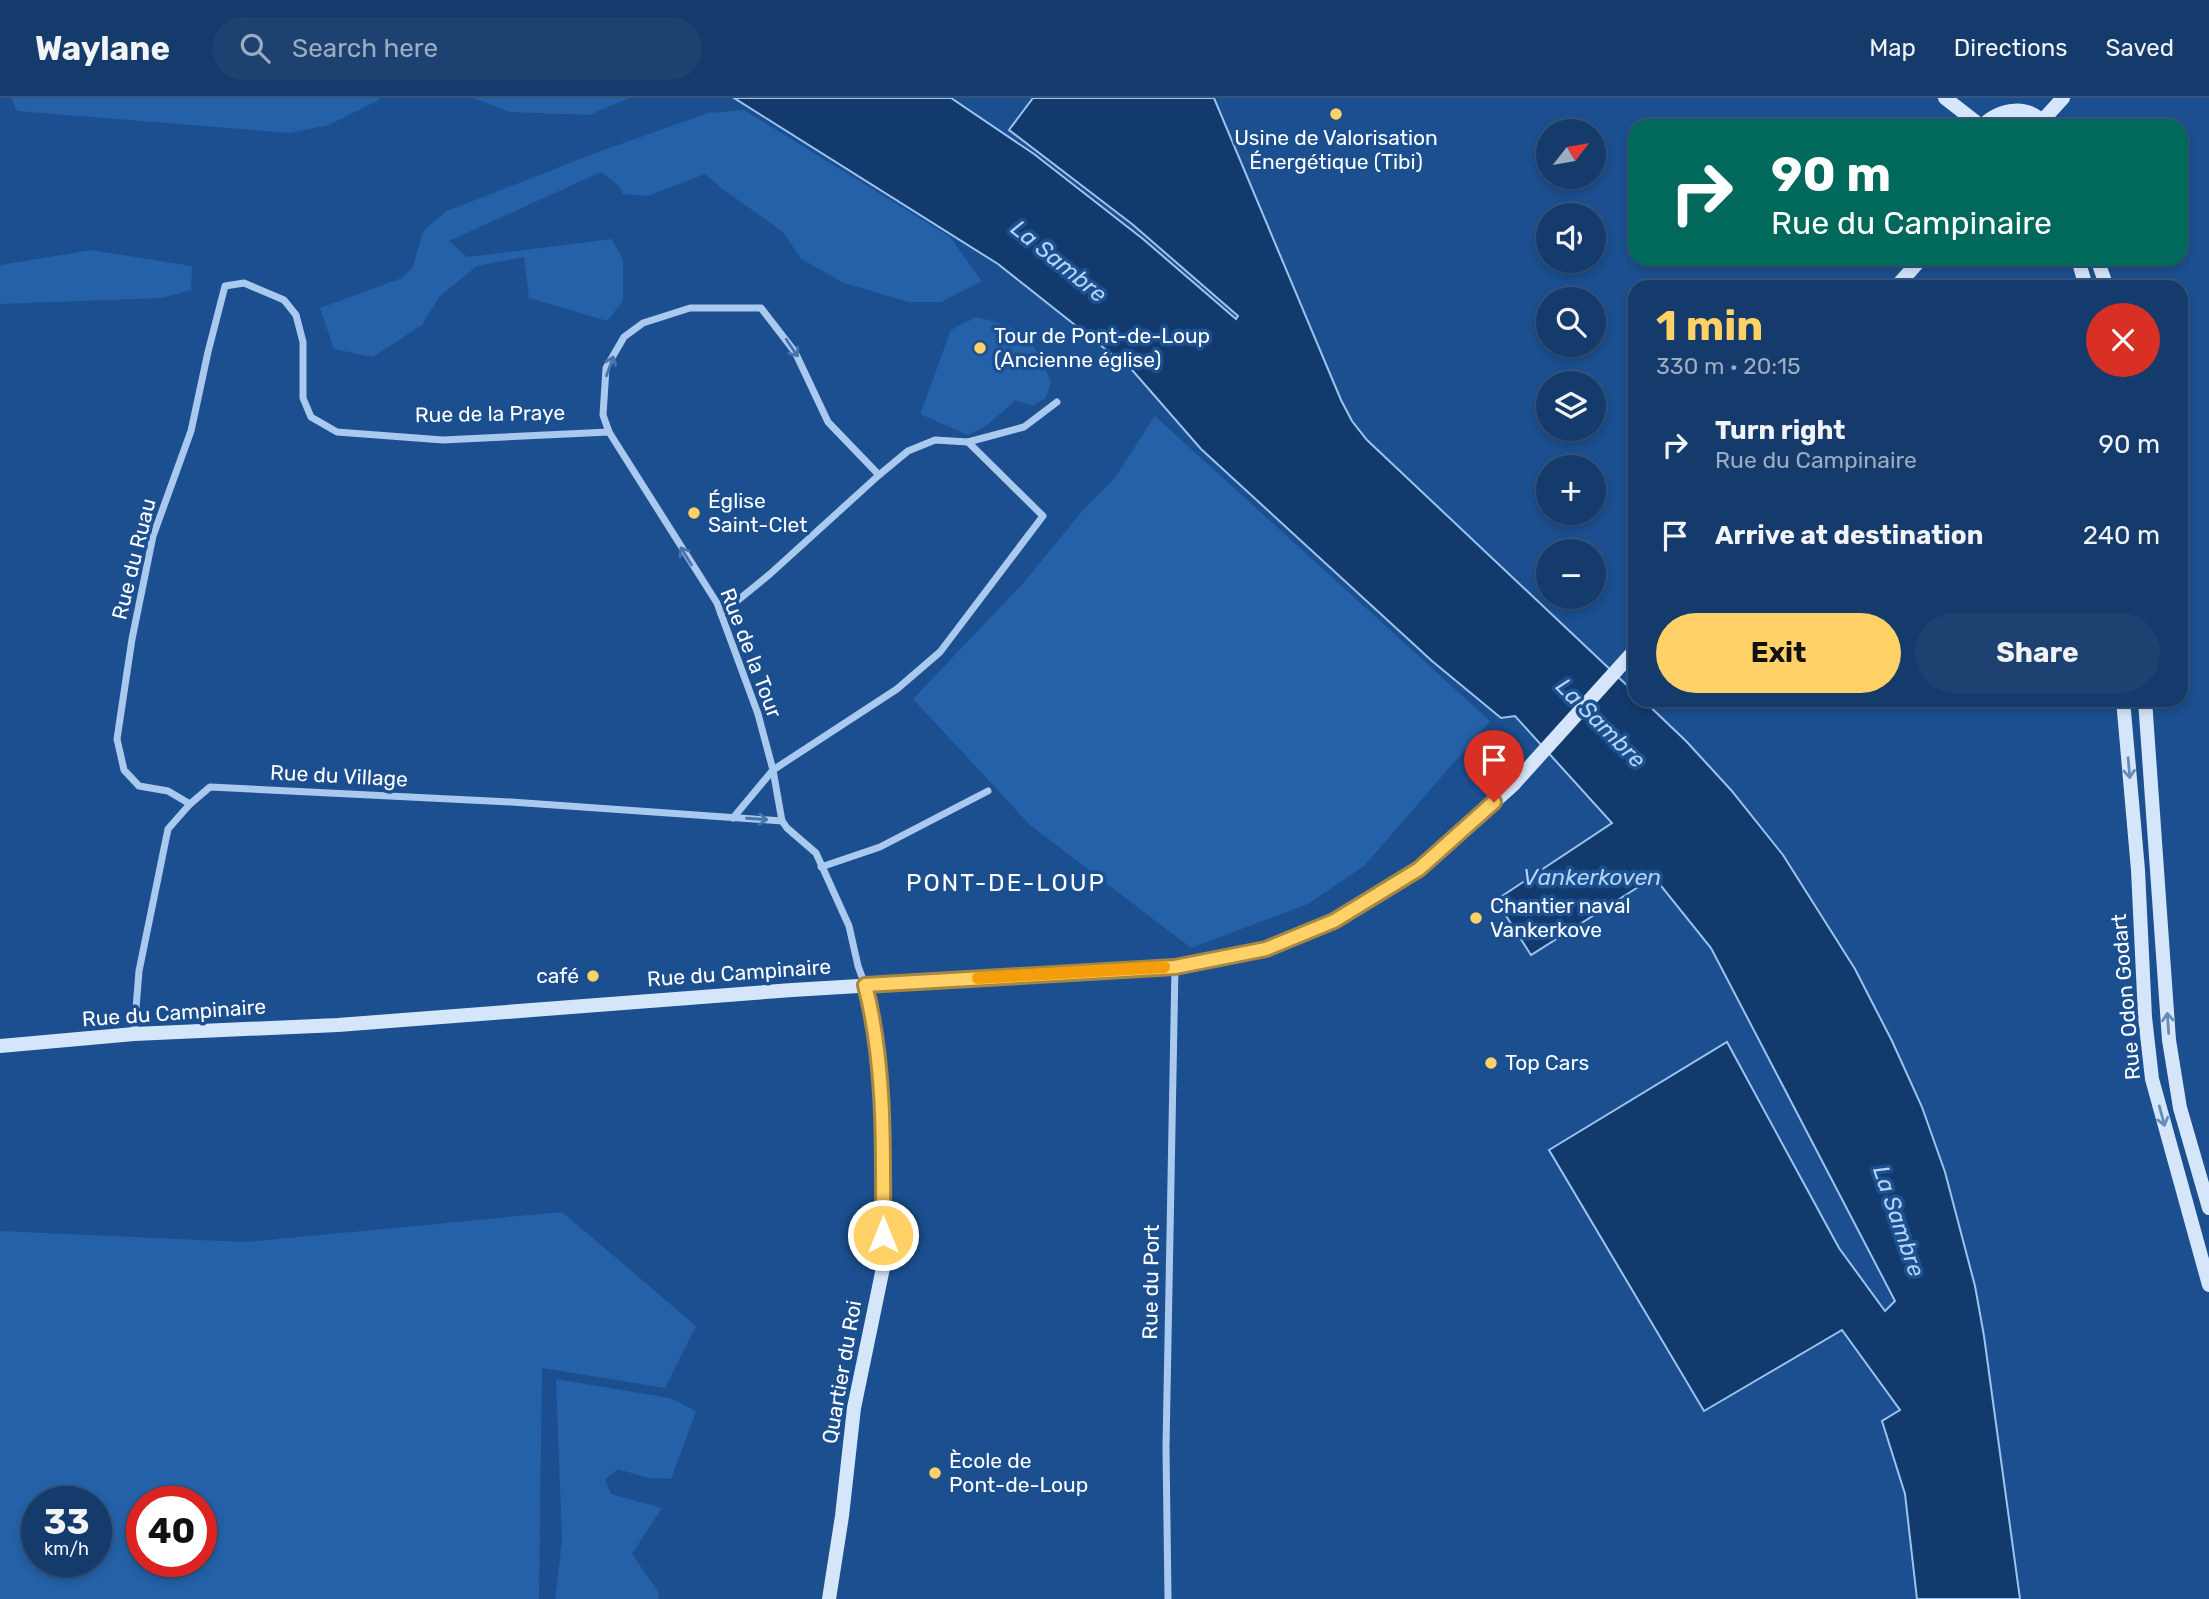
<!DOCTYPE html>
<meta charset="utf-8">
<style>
:root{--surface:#143b6b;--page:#1d4271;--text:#f1f3f6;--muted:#9dadc1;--line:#33557e;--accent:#ffd166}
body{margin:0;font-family:Rubik,sans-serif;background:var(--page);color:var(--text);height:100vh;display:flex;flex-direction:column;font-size:26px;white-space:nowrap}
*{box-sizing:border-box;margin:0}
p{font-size:23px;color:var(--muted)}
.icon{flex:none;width:38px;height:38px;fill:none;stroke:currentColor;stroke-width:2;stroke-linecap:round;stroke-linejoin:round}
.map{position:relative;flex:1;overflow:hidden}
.panel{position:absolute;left:1628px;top:182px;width:560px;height:427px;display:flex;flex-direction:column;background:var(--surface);border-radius:21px;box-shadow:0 4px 10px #0003,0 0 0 2px var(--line)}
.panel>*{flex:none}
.top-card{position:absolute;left:1628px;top:21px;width:560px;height:147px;border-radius:21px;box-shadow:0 4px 10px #0003,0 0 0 2px var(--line);background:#00695c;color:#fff;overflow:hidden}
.needle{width:46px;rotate:59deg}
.fabs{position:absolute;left:1536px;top:21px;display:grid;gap:14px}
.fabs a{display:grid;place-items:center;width:70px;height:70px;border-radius:50%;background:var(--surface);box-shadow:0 4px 10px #0003,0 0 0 2px var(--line);font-size:35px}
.speed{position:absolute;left:21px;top:1388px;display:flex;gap:14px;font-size:35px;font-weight:700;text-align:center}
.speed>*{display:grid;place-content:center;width:91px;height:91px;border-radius:50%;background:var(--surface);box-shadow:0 4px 10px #0003,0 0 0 2px var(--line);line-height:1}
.speed small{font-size:18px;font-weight:400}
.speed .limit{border:10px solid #d22;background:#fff;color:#111}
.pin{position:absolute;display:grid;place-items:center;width:60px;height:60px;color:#fff;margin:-72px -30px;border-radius:50% 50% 50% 0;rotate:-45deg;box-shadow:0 0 7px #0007}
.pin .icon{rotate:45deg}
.me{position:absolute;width:77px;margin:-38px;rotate:0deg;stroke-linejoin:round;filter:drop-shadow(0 0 5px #0008)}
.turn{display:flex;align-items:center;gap:24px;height:147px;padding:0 28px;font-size:32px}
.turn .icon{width:91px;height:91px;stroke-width:2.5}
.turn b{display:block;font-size:49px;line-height:60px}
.round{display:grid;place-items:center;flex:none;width:74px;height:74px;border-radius:37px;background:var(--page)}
.summary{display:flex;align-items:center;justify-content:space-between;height:119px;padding:0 28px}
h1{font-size:42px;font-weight:700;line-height:52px;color:var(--accent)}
.button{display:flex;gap:14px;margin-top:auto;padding:14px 28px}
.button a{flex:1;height:80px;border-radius:42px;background:var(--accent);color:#111;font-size:28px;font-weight:700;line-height:80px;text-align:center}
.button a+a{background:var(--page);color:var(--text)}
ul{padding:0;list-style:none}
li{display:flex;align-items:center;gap:21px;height:91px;padding:0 28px}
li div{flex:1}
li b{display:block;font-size:26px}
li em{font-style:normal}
header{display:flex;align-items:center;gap:42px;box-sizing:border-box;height:98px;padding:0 35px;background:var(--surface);border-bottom:2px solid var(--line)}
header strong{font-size:33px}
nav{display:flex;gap:38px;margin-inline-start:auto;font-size:24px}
.search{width:490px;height:63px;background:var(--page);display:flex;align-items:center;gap:18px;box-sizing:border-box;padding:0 24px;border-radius:38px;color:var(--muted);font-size:26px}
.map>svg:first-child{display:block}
.green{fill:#2461a8;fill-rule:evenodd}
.water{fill:#123a6d;stroke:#9cc4f0;stroke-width:2}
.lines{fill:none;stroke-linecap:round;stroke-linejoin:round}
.street{stroke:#a9c9ee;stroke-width:7}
.secondary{stroke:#d6e6fa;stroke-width:14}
.oneway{stroke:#4674ac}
.oneway2{stroke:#668bba}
.route-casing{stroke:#a68842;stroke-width:18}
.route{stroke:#ffd166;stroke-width:12}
.slow{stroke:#f59e0b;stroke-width:12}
.poi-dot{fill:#ffd166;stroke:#1b4f8f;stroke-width:2.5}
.labels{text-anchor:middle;stroke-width:7;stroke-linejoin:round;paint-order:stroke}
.poi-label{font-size:21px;fill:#fff;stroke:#1b4f8f;text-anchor:start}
.street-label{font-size:21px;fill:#fff;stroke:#1b4f8f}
.water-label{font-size:23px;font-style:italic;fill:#b5d3f5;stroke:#1b4f8f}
.quarter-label{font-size:24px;letter-spacing:2px;fill:#fff;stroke:#1b4f8f}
</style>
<header>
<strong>Waylane</strong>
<div class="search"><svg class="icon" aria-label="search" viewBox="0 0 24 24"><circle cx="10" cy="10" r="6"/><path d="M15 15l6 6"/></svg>Search here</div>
<nav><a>Map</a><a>Directions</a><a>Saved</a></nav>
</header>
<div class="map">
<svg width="2209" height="1501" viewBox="0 0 2209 1501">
<rect width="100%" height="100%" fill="#1b4f8f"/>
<!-- green -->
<g class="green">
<path d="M11,0H379V2L329,27L291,35L17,13Z"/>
<path d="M474,0H629L589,17L509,14Z"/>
<path d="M744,12L950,139L982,183L941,204H908L844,185L801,161L783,134L724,92L705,76L648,98L623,96L619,88L601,74L449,143L467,159L612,141L623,162V203L607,223L529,200L524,159L477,168L440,198L422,227L373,259L334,251L320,210L402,180L413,169L423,133L447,113L598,54L708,15Z"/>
<path d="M91,152L192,168L191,192L162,200L0,206V167Z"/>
<path d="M976,219C1026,231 1031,236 1051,284L1046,300L1032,308L1016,302L986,328L968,337L920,316L951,232Z"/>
<path d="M1155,318L1490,623L1364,768L1308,806L1191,850L1030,727L913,601L1025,483L1083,412L1114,381Z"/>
<path d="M562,1114L696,1228L665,1290L542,1270L539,1501H0V1133L245,1144ZM37,1404H96V1463H37ZM142,1404H201V1463H142Z"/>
<path d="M556,1281L670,1300L696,1313L671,1381L648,1380L618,1371L605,1382L611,1396L662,1410L632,1456L659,1495L658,1501H555L562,1443Z"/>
</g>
<!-- water -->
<path class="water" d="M734,0H951L1034,56L1143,141L1236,221L1238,218L1132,126L1009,32L1033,0H1214L1341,302L1352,323L1367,342L1634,594V602H1643L1686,643L1731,692L1783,757L1855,871L1892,943L1922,1009L1945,1074L1975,1188L1984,1238L2020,1501H1917L1905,1396L1882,1323L1900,1312L1842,1232L1704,1313L1549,1052L1727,944L1839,1150L1885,1213L1895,1203L1711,850L1654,779L1531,857L1496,802L1612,725L1515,618L1501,620L1432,563L1201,351L1133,273L998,166Z"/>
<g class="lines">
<!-- street -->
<g class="street">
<path d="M968,344L1024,329L1057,304"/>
<path d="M721,516L770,476L879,377L908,353L935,342L968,344L1043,418L940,554L897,591L773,672L733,720"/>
<path d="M190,706L168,693L139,688L124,672L117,641L132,541L153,438L191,333L208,254L225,188L244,185L284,202L296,217L303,244V300L311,319L337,334L443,342L609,334"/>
<path d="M821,769L880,749L988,693"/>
<path d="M865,887L858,868L849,828L816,755L787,730L782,723L773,672L758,616L717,505L609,334L603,317L606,270L624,239L643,225L690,210H761L795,254L828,324L879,377"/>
<path d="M134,935L139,873L168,731L190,706L210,689L511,704L782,723"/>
<path d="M1168,1501L1166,1349L1175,869"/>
</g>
<!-- secondary -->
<g class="secondary">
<path d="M1945,0L1981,28"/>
<path d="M2042,23L2063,0"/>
<path d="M1982,28C2000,10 2029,5 2046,28"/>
<path d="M2078,161L2086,189"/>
<path d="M2097,161L2107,189"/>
<path d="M1896,189L1921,161"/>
<path d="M2123,602L2138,772L2145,919L2152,981L2209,1187"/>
<path d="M2145,602L2169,942L2180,1010L2209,1110"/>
<path d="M0,948L134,936L338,927L792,892L1175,869L1266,851L1334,823L1419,771L1513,687L1634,553"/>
<path d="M829,1501L842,1418L854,1310L884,1165L883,1025L872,913L865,887"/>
</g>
</g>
<!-- one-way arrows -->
<defs><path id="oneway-shaft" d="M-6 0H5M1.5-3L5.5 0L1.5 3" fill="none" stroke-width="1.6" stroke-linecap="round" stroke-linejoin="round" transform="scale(1.75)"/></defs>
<g class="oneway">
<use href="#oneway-shaft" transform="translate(792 250) rotate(56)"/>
<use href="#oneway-shaft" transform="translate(610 268) rotate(-70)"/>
<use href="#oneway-shaft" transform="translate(686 458) rotate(-122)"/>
<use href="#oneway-shaft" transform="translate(757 721) rotate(4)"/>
</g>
<g class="oneway2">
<use href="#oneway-shaft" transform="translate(2129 670) rotate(85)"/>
<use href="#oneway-shaft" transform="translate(2168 925) rotate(-94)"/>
<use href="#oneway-shaft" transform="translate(2162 1018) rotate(75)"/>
</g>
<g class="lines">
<defs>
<path id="route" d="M883,1137C883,1055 886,968 865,887L1175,869L1266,851L1334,823L1419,771L1494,704"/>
</defs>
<!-- route casing -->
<use href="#route" class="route-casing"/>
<!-- route -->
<use href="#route" class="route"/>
<!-- slow -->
<path class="slow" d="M978,880L1164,869"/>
</g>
<!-- markers -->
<g class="poi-dot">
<circle cx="1336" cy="16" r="7"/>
<circle cx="980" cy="250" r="7"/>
<circle cx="694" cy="415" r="7"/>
<circle cx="1476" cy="820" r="7"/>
<circle cx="593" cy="878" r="7"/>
<circle cx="1491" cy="965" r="7"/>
<circle cx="935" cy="1375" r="7"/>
</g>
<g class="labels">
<!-- poi labels -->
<g class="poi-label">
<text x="1336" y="47" text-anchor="middle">Usine de Valorisation<tspan x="1336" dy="24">Énergétique (Tibi)</tspan></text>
<text x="994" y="245">Tour de Pont-de-Loup<tspan x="994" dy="24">(Ancienne église)</tspan></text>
<text x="708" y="410">Église<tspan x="708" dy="24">Saint-Clet</tspan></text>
<text x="1490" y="815">Chantier naval<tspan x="1490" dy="24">Vankerkove</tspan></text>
<text x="579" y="885" text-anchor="end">café</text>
<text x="1505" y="972">Top Cars</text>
<text x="949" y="1370">Ècole de<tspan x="949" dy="24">Pont-de-Loup</tspan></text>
</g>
<!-- street labels -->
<g class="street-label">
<text transform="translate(490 316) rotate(-1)" y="7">Rue de la Praye</text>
<text transform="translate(134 461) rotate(-76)" y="7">Rue du Ruau</text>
<text transform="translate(751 555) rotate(69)" y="7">Rue de la Tour</text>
<text transform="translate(339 678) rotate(3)" y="7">Rue du Village</text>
<text transform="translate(739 875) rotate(-4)" y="7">Rue du Campinaire</text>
<text transform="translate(2126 899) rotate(-95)" y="7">Rue Odon Godart</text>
<text transform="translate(174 915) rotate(-4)" y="7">Rue du Campinaire</text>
<text transform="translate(1151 1184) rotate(-89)" y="7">Rue du Port</text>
<text transform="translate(842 1274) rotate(-80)" y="7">Quartier du Roi</text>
</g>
<!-- water labels -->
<g class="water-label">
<text transform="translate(1059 163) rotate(39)" y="8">La Sambre</text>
<text transform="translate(1601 625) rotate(45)" y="8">La Sambre</text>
<text x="1592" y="787">Vankerkoven</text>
<text transform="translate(1899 1123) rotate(71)" y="8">La Sambre</text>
</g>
<!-- quarter labels -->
<g class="quarter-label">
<text x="1006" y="793">PONT-DE-LOUP</text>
</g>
</g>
</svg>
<div class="fabs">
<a><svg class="needle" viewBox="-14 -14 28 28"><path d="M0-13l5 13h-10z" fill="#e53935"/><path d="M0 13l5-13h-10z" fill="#9dadc1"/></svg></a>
<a><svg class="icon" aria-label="sound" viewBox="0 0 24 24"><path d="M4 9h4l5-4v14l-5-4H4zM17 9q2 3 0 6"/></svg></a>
<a><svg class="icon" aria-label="search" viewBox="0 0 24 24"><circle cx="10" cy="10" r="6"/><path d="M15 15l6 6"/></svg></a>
<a><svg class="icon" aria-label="layers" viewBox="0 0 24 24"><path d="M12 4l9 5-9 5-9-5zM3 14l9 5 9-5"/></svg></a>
<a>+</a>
<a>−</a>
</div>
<div class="speed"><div>33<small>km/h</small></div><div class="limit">40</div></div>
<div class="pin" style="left:1494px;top:704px;background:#d93025"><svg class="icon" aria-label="arrive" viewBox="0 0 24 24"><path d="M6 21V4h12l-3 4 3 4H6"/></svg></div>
<svg class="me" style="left:883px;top:1137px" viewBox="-20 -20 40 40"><circle r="17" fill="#ffd166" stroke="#fff" stroke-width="3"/><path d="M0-11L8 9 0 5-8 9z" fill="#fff"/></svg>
<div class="top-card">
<div class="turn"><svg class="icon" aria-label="right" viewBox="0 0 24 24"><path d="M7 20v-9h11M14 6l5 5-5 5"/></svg><div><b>90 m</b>Rue du Campinaire</div></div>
</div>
<section class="panel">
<div class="summary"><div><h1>1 min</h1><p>330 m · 20:15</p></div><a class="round" style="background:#d93025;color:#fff"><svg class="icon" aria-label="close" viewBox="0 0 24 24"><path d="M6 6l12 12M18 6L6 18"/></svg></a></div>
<ul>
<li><svg class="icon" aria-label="right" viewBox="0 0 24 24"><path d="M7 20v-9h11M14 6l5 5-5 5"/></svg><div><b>Turn right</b><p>Rue du Campinaire</p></div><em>90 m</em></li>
<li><svg class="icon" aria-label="arrive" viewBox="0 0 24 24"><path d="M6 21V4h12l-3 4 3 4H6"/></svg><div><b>Arrive at destination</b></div><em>240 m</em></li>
</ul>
<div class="button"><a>Exit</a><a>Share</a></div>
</section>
</div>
